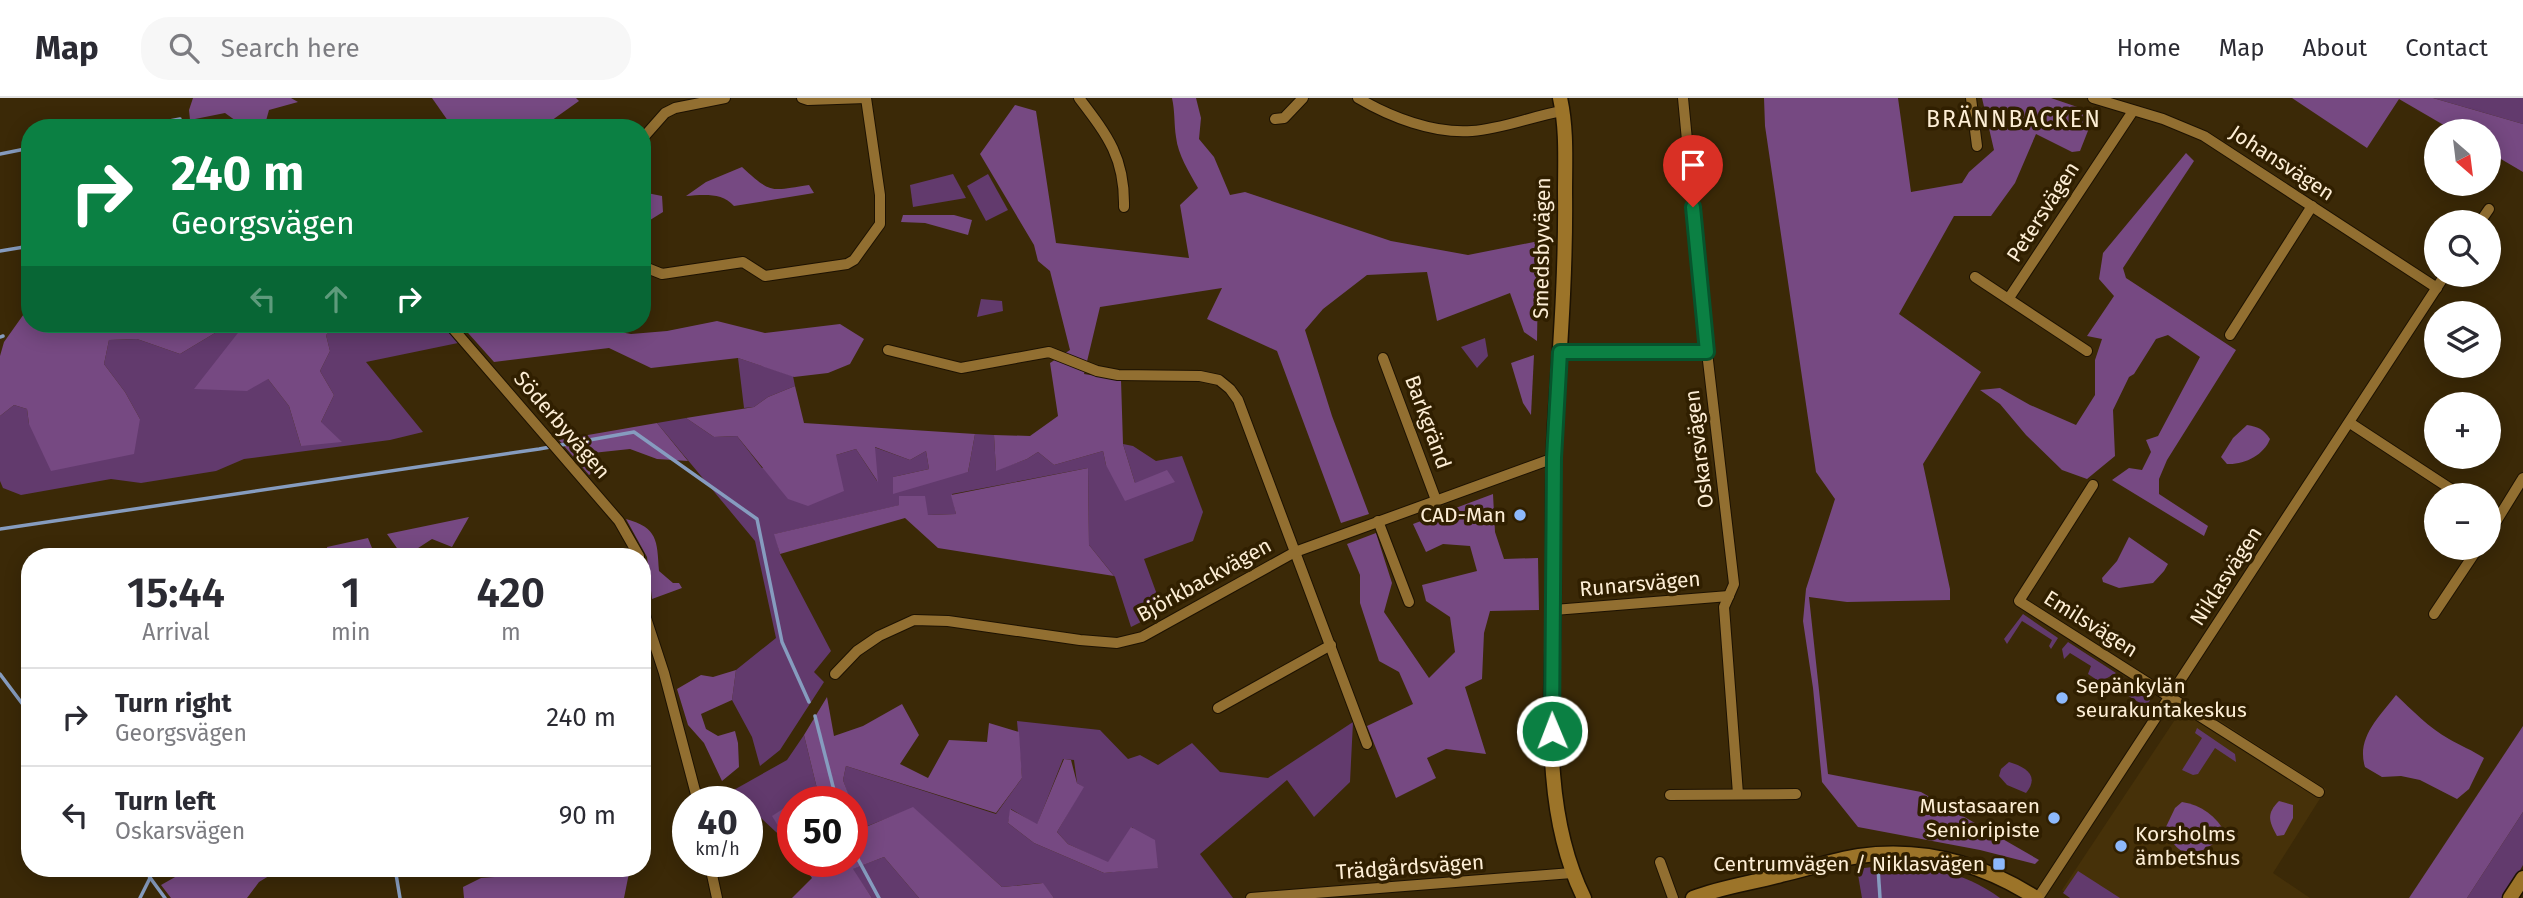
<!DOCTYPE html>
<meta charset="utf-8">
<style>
:root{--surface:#fff;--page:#f7f7f7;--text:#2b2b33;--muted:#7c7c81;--line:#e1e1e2}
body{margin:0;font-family:"Fira Sans",sans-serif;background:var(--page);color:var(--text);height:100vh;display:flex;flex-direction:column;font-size:26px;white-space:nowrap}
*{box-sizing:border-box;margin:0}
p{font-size:23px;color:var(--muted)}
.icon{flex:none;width:38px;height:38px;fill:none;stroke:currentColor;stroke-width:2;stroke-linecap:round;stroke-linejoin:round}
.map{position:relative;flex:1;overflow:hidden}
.panel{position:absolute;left:21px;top:450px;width:630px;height:329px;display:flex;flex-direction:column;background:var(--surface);border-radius:28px;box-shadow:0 4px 18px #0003}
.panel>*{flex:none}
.banner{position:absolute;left:21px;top:21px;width:630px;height:214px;border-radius:28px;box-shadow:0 4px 18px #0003;background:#0b8043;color:#fff;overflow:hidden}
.needle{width:46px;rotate:152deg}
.fabs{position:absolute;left:2424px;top:21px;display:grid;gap:14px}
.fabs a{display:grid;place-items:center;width:77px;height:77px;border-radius:50%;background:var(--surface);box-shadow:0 4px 18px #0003;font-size:35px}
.speed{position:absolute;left:672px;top:688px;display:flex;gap:14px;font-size:35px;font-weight:700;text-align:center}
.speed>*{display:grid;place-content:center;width:91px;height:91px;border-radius:50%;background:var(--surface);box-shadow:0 4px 18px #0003;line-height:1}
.speed small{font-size:18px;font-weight:400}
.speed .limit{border:10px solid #d22;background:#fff;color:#111}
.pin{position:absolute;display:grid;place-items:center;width:60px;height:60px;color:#fff;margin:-72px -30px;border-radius:50% 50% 50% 0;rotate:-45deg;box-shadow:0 0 7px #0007}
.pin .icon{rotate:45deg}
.me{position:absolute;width:77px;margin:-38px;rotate:359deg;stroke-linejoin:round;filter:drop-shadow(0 0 5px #0008)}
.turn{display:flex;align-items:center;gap:24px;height:147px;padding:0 35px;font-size:32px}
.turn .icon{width:91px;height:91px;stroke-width:2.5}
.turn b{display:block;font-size:49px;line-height:60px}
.lanes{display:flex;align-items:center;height:66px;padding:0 35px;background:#0003;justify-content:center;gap:35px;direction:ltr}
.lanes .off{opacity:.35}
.eta{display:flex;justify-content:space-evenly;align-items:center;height:119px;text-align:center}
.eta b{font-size:42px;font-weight:600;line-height:49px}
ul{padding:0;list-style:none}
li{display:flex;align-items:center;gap:21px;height:98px;padding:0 35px;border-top:2px solid var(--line)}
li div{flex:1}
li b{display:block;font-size:26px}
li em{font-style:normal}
header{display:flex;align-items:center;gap:42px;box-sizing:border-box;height:98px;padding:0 35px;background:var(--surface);border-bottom:2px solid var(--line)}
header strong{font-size:33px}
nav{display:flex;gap:38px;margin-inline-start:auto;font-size:24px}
.search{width:490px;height:63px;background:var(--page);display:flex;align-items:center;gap:18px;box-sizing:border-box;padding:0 24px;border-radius:28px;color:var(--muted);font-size:26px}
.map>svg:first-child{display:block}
.built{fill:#463109}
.green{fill:#623a6d;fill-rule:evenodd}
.forest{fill:#764982}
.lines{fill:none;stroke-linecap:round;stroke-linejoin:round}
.stream{stroke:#869cbf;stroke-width:3.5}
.minor-casing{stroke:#1d1202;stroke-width:12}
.secondary-casing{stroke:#1d1202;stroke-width:17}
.minor{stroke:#926f31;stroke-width:10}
.secondary{stroke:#9c7429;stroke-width:14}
.route-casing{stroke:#07532c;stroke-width:18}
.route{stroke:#0b8043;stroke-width:12}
.poi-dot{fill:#8db9fc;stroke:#301f00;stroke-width:2.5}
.labels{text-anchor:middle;stroke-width:7;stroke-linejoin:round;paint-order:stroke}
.street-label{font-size:21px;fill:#fdeed5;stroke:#301f00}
.poi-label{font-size:21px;fill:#fdeed5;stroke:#301f00;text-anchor:end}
.neighbourhood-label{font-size:23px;letter-spacing:2px;fill:#fdeed5;stroke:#301f00}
</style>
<header>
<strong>Map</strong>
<div class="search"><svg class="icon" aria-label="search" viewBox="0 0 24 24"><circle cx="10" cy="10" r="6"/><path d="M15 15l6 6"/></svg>Search here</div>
<nav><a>Home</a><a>Map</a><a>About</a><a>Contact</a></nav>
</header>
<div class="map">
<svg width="2523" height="800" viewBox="0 0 2523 800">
<rect width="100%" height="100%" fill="#3b2907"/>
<!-- built -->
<path class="built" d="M2188,602L2326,691L2273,775L2310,800H2074L2062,792Z"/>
<!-- green -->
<g class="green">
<path d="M2433,0H2523V26Z"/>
<path d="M953,76L966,100L913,109L910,87Z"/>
<path d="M988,76L1008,112L986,123L967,88Z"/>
<path d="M981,201L1002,203L1003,213L977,219Z"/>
<path d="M230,226H237L241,230L268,281L289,308L301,348L321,324L334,297L320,273L330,253L326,237L338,226H441L458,245L366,264L423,334L390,342L244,361L216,373L141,385L111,381L21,397L3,390L0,383V318L14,307L27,311L29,326L140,321L125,294L104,266L109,242L137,241L180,256Z"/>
<path d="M1485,240L1488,258L1477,270L1461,249Z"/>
<path d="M738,260L793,278L795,288L768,299L754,309L744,310Z"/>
<path d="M686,320L714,339L737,338L762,370L836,357L856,351L877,383L874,349L910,362L926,353L929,371L893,379L968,374L975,336L994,337L996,372L1027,361L1038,354L1054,367L1103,353L1106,367L1135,385L1123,346L1133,348L1156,363L1182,358L1203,414L1193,443L1144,461L1163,513L1131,529L1115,479L1089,447L1088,370L952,396L956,416L928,417L899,399L900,407L775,436L780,456L831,553L814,574L824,584L780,652L760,668L752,639L732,602L736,572L776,540L755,443L657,325Z"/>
<path d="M2023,516L2058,540L2051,551L2049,548L2052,542L2022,523L2007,546L2004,541Z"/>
<path d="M2068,544L2116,575L2100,584L2088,576L2091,568L2070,555L2064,561L2062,551Z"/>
<path d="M2123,580L2152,599L2138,622L2133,617L2140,605L2117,591L2109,595L2105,591Z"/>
<path d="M1017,623L1100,632L1128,661L1140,657L1158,667L1192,645L1220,674L1268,680L1353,624L1350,684L1314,719L1287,682L1200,756L1233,800H1054L1042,785L1002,789L913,710L860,731L843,682L846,668L996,716L1022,680ZM1063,661L1074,662L1077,685L1083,689L1057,734L1068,746L1108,765L1132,729L1158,769L1104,775L1034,745L1008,725L1011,711L1037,727Z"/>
<path d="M2197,630L2235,656L2236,664L2215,650L2198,676L2193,677L2182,672L2202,640L2195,635Z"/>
<path d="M804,637L820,703L793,704L773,718L789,746L747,707V704L743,703L732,693L787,662Z"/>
<path d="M2009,664C2026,669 2040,678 2026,695L2007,687L1999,678L2001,671Z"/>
<path d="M2523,714V767L2504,800H2467Z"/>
<path d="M884,759L919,800H872L852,771Z"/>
<path d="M1880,768C1925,769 1962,772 2000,800H1862L1857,771Z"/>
<path d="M2078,773L2120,800H2070L2063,795Z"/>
</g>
<!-- forest -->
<g class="forest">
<path d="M193,0H291L298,4L269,12L264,30H246L225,15L190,22L189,12Z"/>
<path d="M432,0H576L579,3L541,30H453Z"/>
<path d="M1172,0H1196L1201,20L1199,41L1214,59L1230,97L1245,94L1391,143L1468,157L1544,142L1547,180L1538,184L1537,243L1524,234L1510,195L1437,223L1427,174L1367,177L1323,211L1305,232L1332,318L1369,416L1341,425L1277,253L1207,221L1222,190L1100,209L1084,276L1121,282L1123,346L1135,385L1167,372L1175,384L1125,403L1106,367L1103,353L1054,367L1038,354L1027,361L996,373L994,337L1030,338L1058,318L1050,265L1070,252L1050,173L1038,163L1034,147L980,56L1015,7L1036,13L1056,145L1189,160L1180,107L1198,90C1189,74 1178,57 1176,39C1174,26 1175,13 1172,0Z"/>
<path d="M1764,0H1898L1911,94L1962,85L1969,74L1994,52L1982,0H2051L2095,15L2080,53L2072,54L2036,36L2015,85L1991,118H1954L1899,216L1981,274L1923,366L1950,491V502L1847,504L1809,499L1828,676L1921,694L2039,762L2035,766L1980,752L1858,729L1822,684L1813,590L1803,523L1806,491L1835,401L1816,374L1765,28Z"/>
<path d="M2292,0H2433L2523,26V74L2489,54L2488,33H2454L2399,1L2367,50Z"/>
<path d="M2186,55L2194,63L2123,170L2126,180L2236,252L2167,362L2159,381V396L2208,428L2204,438L2112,382L2129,370L2142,372L2151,354L2146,342L2158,338L2200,259L2168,237L2156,241L2134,276L2129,279L2113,312L2115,358L2087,381L2062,372L2026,337L2000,306L1980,292L2000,290L2030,307L2076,327L2095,297V262L2102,241L2087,238L2114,198L2099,181L2103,155Z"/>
<path d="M742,69C771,96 771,93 809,87L814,95L734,108C722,94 702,97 686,98L706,84Z"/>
<path d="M642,94L662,98L663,114L642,127Z"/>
<path d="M903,117H954L972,122L968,137L925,125L901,124Z"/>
<path d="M26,213L30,215V226C51,226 71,229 92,226H230L180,256L137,241L109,242L104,266L125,294L140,321L134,356L51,373L29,326L27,311L14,307L0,318V258L4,244Z"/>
<path d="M717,223L765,235L840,226L864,241L850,266L828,275L794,279L738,260L651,270L609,250L494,264L460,226H576L631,236L667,233Z"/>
<path d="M237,226H338L326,237L330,253L320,273L334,297L321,324L342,344L301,348L289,308L268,281L247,293L194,291L241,231Z"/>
<path d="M1534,257L1531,317L1523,305L1511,265Z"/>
<path d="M795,288L804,325L975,336L968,374L893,396V379L929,371L926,353L910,362L875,349L878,384L856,351L836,357L844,393L808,408L788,401L737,338L714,339L686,320L754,309L768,299Z"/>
<path d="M657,325L688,363L657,361L630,351L583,356L597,372L589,377L559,342Z"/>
<path d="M2247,327C2259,329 2263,331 2270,341C2264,357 2244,367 2227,366L2221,359L2233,340Z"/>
<path d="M1088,370L1089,447L1114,478L938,450L905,420L780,456L774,436L899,407V398H925L928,417L956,416L951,397Z"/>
<path d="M1493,396L1495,434L1504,461L1538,460L1539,512L1490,513L1484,535L1482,581L1465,589L1486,656L1446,651L1427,660L1436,680L1396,700L1367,628L1413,606L1399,574L1379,563L1360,505V477L1347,446L1376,435L1392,485L1384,514L1429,580L1455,554L1450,519L1426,503L1422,487L1477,473L1470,448L1443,446L1426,454L1413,426Z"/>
<path d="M469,419L452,449L432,441L412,454L399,453L387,436Z"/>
<path d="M626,421C658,430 657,442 659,473L673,485H679L682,490L652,501L647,459Z"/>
<path d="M2129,439L2168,466L2164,473L2153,485L2119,490L2103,484L2102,480L2117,463Z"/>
<path d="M368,440L372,450L368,458H328L327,449Z"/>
<path d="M736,572L732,602L701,616L706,631L718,638L735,633L738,645L739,669L722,683L704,645L688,627L677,591L701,577L713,579Z"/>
<path d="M2396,597C2412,612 2429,630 2449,641C2461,648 2472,652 2484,660L2469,691L2457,701L2420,682L2401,678L2382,679L2365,669C2356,640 2379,619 2396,597Z"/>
<path d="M827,599L834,638L863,628L902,606L919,637L900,666L928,680L949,642L987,644L989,625L1019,634L1022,680L996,715L846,668L843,682L851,703H820L804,637Z"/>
<path d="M2523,628V714L2467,800H2409Z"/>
<path d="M1064,661L1071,662L1077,685L1084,689L1057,734L1068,746L1108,764L1131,729L1155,742L1158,770L1104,775L1034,745L1008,725L1010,711L1037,726Z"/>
<path d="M2279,703L2293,707V720L2284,737L2277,738C2269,723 2266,716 2279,703Z"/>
<path d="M793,704V752L772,718Z"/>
<path d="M2182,704C2202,707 2216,718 2226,736C2200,757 2182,768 2165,731L2175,710Z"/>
<path d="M852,708L861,731L913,709L1002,789L1043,785L1054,800H919L884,759L853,771L872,800H792L812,780L800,763H852Z"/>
<path d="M191,770H282L259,784L247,800H171L161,787Z"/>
<path d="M551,770H627L629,775L624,800H464L463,789L481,780L508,778Z"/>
</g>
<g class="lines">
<!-- stream -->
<g class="stream">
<path d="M133,30L180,21"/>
<path d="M0,56L30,50"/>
<path d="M0,153L30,148"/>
<path d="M0,239L3,238"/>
<path d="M0,431L539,351L634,334L757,421L782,544L809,604"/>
<path d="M0,576L30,616"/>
<path d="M815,618L837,704"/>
<path d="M852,750L879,800"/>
<path d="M1878,769L1880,800"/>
<path d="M143,770L165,800"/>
<path d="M395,770L400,800"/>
<path d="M140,800L150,780"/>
</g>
<defs>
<g id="minor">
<path d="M802,0L808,2L866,0"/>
<path d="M1079,0C1108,38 1125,60 1124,109"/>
<path d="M1358,0C1390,19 1434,36 1472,33C1503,31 1532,18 1563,13"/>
<path d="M1683,0L1707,254L1734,486L1724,509L1738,696"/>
<path d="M1971,0L1977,48"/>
<path d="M2093,0L2163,21L2204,38L2437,190"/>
<path d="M1275,21L1284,20L1303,0"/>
<path d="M642,41L665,15L675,10L725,0"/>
<path d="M2480,124L2489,111"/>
<path d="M642,168L662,176L743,164L765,178L847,166L854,162L880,126V97L866,0"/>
<path d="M1975,179L2087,253"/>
<path d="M2009,200L2133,13"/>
<path d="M449,226L619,423L639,458"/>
<path d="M2230,237L2312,108"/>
<path d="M888,252L961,270L1049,254L1097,273L1118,277L1200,278L1219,282L1230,291L1238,302L1367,646"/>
<path d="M1560,254H1707"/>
<path d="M1383,260L1436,402"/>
<path d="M2350,325L2460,397"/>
<path d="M2093,387L2019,503L2319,694"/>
<path d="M2488,416L2497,422L2523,380"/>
<path d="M1378,423L1409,504"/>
<path d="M2488,434L2497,422"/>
<path d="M642,488L645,517L664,575L698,704"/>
<path d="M1554,512L1729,498"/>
<path d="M2434,516L2478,450"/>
<path d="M835,576L857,553L879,538L914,522L948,523L1080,542L1117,545L1142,539L1295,454L1554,360"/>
<path d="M1218,610L1331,547"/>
<path d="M1670,697L1796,696"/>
<path d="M709,763L717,800"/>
<path d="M1660,764L1673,800"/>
<path d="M1251,800L1572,775"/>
<path d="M2038,800L2445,177"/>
</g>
<g id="secondary">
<path d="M1560,0C1567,31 1565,63 1565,95C1566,173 1560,250 1555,328C1551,398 1555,469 1553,540C1550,626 1545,721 1584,800"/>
<path d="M1693,800C1721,789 1752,785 1781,777C1807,771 1833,762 1859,758C1923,749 1981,765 2036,800"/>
<path d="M2510,800L2523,780"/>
</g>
</defs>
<!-- minor casing -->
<use href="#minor" class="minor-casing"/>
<!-- secondary casing -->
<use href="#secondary" class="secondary-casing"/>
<!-- minor -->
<use href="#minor" class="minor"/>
<!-- secondary -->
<use href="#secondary" class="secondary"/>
</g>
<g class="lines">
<defs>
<path id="route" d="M1552,633L1554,360L1560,254H1707L1693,109"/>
</defs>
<!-- route casing -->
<use href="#route" class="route-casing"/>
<!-- route -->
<use href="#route" class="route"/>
</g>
<!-- markers -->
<g class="poi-dot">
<circle cx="1520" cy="417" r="7"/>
<circle cx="2062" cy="600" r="7"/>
<circle cx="2054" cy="720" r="7"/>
<circle cx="2121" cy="748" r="7"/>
<rect x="1992" y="759" width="14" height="14" rx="3.5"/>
</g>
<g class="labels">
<!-- street labels -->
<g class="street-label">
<text transform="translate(2282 65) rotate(33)" y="7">Johansvägen</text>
<text transform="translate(2043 114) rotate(-57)" y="7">Petersvägen</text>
<text transform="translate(1542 150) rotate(-89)" y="7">Smedsbyvägen</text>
<text transform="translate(1428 324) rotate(70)" y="7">Barkgränd</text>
<text transform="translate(562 327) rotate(49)" y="7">Söderbyvägen</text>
<text transform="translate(1699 351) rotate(-97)" y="7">Oskarsvägen</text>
<text transform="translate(2226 478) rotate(-57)" y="7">Niklasvägen</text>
<text transform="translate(1204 482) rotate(-29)" y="7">Björkbackvägen</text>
<text transform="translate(1640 486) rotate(-5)" y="7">Runarsvägen</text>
<text transform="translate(2091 526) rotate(32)" y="7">Emilsvägen</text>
<text transform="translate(1410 769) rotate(-4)" y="7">Trädgårdsvägen</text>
</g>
<!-- poi labels -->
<g class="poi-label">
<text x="1506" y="424">CAD-Man</text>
<text x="2076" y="595" text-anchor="start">Sepänkylän<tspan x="2076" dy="24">seurakuntakeskus</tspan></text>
<text x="2040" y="715">Mustasaaren<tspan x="2040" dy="24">Senioripiste</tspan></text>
<text x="2135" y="743" text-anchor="start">Korsholms<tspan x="2135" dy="24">ämbetshus</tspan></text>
<text x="1985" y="773">Centrumvägen / Niklasvägen</text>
</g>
<!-- neighbourhood labels -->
<g class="neighbourhood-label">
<text x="2014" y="29">BRÄNNBACKEN</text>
</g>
</g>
</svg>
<div class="fabs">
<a><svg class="needle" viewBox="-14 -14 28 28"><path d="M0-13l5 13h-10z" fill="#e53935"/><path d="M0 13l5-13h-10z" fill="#7c7c81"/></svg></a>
<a><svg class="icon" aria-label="search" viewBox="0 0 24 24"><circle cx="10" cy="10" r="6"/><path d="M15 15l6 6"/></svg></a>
<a><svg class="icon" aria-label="layers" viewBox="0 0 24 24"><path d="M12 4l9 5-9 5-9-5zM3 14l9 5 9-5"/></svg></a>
<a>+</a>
<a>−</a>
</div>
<div class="speed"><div>40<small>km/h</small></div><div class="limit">50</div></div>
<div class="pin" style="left:1693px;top:109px;background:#d93025"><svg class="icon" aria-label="arrive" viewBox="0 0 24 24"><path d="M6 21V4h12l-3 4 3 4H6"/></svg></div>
<svg class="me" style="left:1552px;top:633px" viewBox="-20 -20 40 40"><circle r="17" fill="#0b8043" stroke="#fff" stroke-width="3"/><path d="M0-11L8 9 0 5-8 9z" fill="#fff"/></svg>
<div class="banner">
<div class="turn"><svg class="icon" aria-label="right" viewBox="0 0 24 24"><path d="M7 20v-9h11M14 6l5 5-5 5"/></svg><div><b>240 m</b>Georgsvägen</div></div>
<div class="lanes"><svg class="icon off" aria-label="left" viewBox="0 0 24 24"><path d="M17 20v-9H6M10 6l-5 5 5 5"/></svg><svg class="icon off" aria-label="ahead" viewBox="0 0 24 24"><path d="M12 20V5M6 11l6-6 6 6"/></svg><svg class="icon" aria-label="right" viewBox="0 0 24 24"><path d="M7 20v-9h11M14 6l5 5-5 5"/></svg></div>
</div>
<section class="panel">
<div class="eta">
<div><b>15:44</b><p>Arrival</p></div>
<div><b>1</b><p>min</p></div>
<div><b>420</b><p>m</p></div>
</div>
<ul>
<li><svg class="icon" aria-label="right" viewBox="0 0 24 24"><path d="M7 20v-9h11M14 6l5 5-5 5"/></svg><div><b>Turn right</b><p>Georgsvägen</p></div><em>240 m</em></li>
<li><svg class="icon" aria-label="left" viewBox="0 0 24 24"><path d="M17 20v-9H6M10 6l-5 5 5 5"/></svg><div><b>Turn left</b><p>Oskarsvägen</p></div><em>90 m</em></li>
</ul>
</section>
</div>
